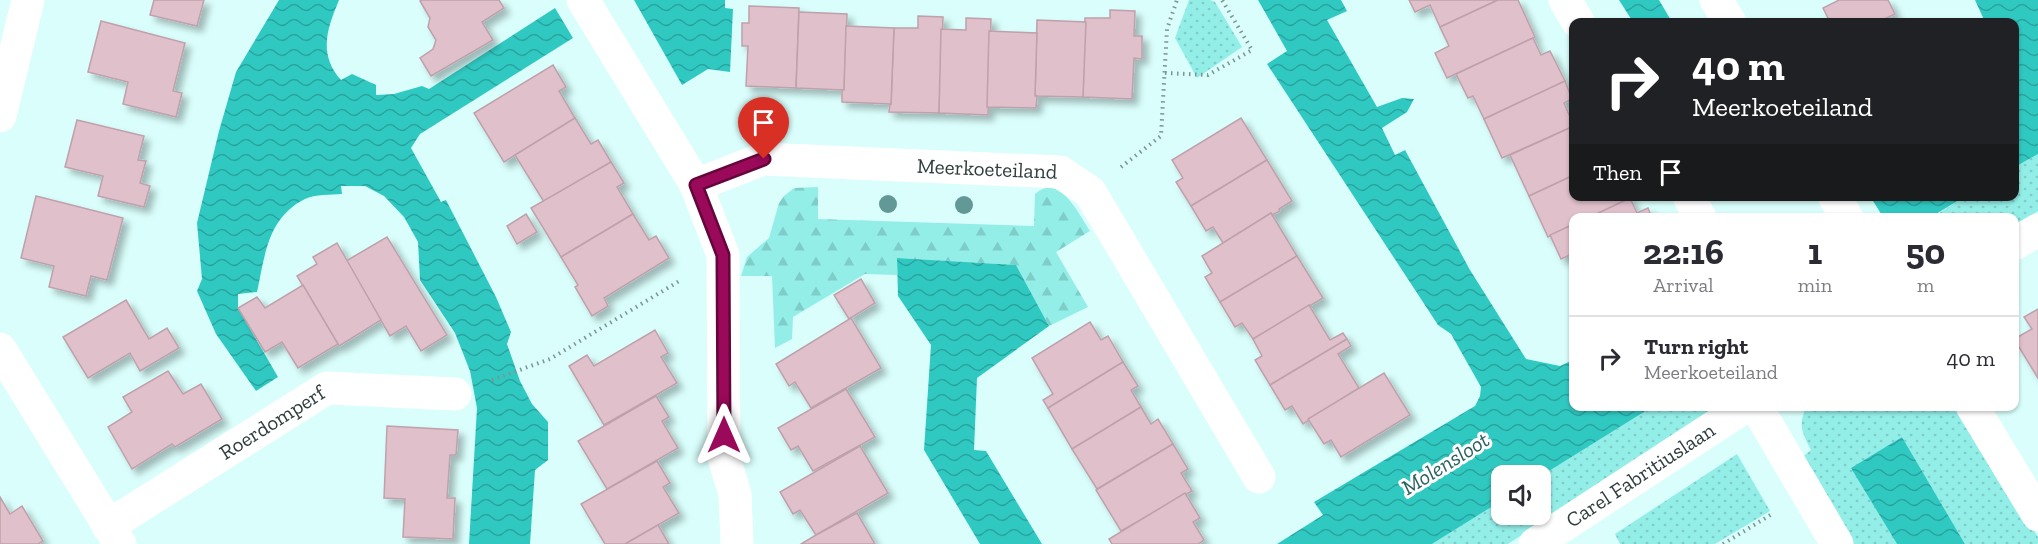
<!DOCTYPE html>
<style>
:root{--surface:#fff;--page:#f2f2f3;--text:#2b2b33;--muted:#7c7c81;--line:#e1e1e2}
body{margin:0;font-family:"Zilla Slab",serif;background:var(--page);color:var(--text);height:100vh;display:flex;flex-direction:column;font-size:22px;white-space:nowrap}
*{box-sizing:border-box;margin:0}
p{font-size:20px;color:var(--muted)}
.icon{flex:none;width:33px;height:33px;fill:none;stroke:currentColor;stroke-width:2;stroke-linecap:round;stroke-linejoin:round}
.map{position:relative;flex:1;overflow:hidden}
.side{position:absolute;left:1569px;top:213px;width:450px;height:198px;display:flex;flex-direction:column;background:var(--surface);border-radius:12px;box-shadow:0 2px 4px #0004}
.side>*{flex:none}
.guide{position:absolute;left:1569px;top:18px;width:450px;height:183px;border-radius:12px;box-shadow:0 2px 4px #0004;background:#202124;color:#fff;overflow:hidden}
.buttons{position:absolute;left:1491px;top:465px;display:grid;gap:12px}
.buttons a{display:grid;place-items:center;width:60px;height:60px;border-radius:12px;background:var(--surface);box-shadow:0 2px 4px #0004;font-size:30px}
.pin{position:absolute;display:grid;place-items:center;width:51px;height:51px;color:#fff;margin:-62px -26px;border-radius:50% 50% 50% 0;rotate:-45deg;box-shadow:0 0 6px #0007}
.pin .icon{rotate:45deg}
.me{position:absolute;width:66px;margin:-33px;rotate:0deg;stroke-linejoin:round;filter:drop-shadow(0 0 4px #0008)}
.turn{display:flex;align-items:center;gap:21px;height:126px;padding:0 24px;font-size:27px}
.turn .icon{width:78px;height:78px;stroke-width:2.5}
.turn b{display:block;font-size:42px;line-height:51px}
.then{display:flex;align-items:center;height:57px;padding:0 24px;background:#0003;gap:12px;font-size:22px}
.eta{display:flex;justify-content:space-evenly;align-items:center;height:102px;text-align:center}
.eta b{font-size:36px;font-weight:700;line-height:42px}
ul{padding:0;list-style:none}
li{display:flex;align-items:center;gap:18px;height:84px;padding:0 24px;border-top:2px solid var(--line)}
li div{flex:1}
li b{display:block;font-size:22px}
li em{font-style:normal}
.map>svg:first-child{display:block}
.grass{fill:url(#grass-dots)}
.forest{fill:url(#forest-firs)}
.water{fill:url(#water-waves)}
.pier{fill:#d9fefb}
.building{fill:#e0c1cb;stroke:#bfa1ab;stroke-width:1.5;filter:url(#shadow)}
.lines{fill:none;stroke-linecap:round;stroke-linejoin:round}
.path{stroke:#7c9593;stroke-width:4;stroke-dasharray:1.5 4.5;stroke-linecap:butt}
.street{stroke:#fff;stroke-width:33}
.tree{fill:#629895}
.route-casing{stroke:#64063a;stroke-width:15}
.route{stroke:#9a095a;stroke-width:10}
.labels{text-anchor:middle;stroke-width:6;stroke-linejoin:round;paint-order:stroke}
.street-label{font-size:21px;fill:#2f3d3c;stroke:#fff}
.water-label{font-size:22px;font-style:italic;fill:#27615e;stroke:#fff}
</style>
<div class="map">
<svg width="2038" height="544" viewBox="0 0 2038 544">
<defs>
<pattern id="grass-dots" width="8" height="8" patternUnits="userSpaceOnUse" patternTransform="scale(1.5)"><rect width="8" height="8" fill="#93eee8"/><path d="M2 2h.1M6 6h.1" fill="none" stroke="#7fcdc8" stroke-width="1.8" stroke-linecap="round"/></pattern>
<pattern id="forest-firs" width="22" height="20" patternUnits="userSpaceOnUse" patternTransform="scale(1.5)"><rect width="22" height="20" fill="#93eee8"/><path d="M5 1l3.5 6h-7zM16 11l3.5 6h-7z" fill="#7fcdc8"/></pattern>
<pattern id="water-waves" width="16" height="10" patternUnits="userSpaceOnUse" patternTransform="scale(1.5)"><rect width="16" height="10" fill="#30c9c2"/><path d="M0 5q4-4 8 0t8 0" fill="none" stroke="#29a49f"/></pattern>
<filter id="shadow"><feDropShadow dx="5.5" dy="5.5" stdDeviation="3" flood-color="#0004"/></filter>
</defs>
<rect width="100%" height="100%" fill="#d9fefb"/>
<!-- grass -->
<g class="grass">
<path d="M1189,0H1210L1215,2L1242,47L1197,78L1175,38Z"/>
<path d="M2038,154V211L2015,225L2014,218H1931L1964,197L2014,196L2015,167Z"/>
<path d="M1652,407H1717L1508,544H1432L1501,501L1502,514H1540L1541,476Z"/>
<path d="M1806,407H1960L2038,537V544H1965L1902,437L1852,468L1897,544H1851L1800,459L1811,450C1802,432 1798,426 1806,407Z"/>
<path d="M1737,454L1770,511L1715,544H1620L1615,534Z"/>
</g>
<!-- forest -->
<path class="forest" d="M818,187V219L1034,226L1035,194C1059,172 1079,214 1090,231L1056,252L1088,307L1049,326L1016,265L897,258V275L865,274L793,317L792,339L775,348L772,276H741L747,257L769,238L779,203L784,196L794,188Z"/>
<!-- water -->
<g class="water">
<path d="M279,0H339C327,29 318,54 341,80L352,74L376,85V95L394,94L422,86L429,89L555,8L573,38L420,134L411,148L441,202L446,200L496,297L511,332L507,344L520,381L532,404L548,422V460L535,470L530,544H469L477,408L470,371L455,333L420,280L418,242L404,217L384,196L365,186H341L342,194C331,195 315,194 305,199C267,218 265,256 257,292L238,294V308L278,377L256,391L216,334L197,291L202,279L197,223L219,131L236,72Z"/>
<path d="M634,0H725V8L733,9L730,72L708,69L682,85Z"/>
<path d="M1258,0H1341L1347,11L1327,20L1377,107L1402,98L1414,99L1407,112L1382,128L1395,155L1405,150L1470,270L1526,359L1560,366L1573,360L1574,406L1652,407L1541,476H1502L1501,501L1432,544H1277L1323,515L1314,502L1475,406L1480,396L1481,387L1451,334L1438,325L1267,64L1287,51Z"/>
<path d="M1619,0H1659L1672,22H1633Z"/>
<path d="M1975,0H2038V154L2015,167L2014,22H1985Z"/>
<path d="M1844,197H1964L1931,217L1808,218Z"/>
<path d="M897,258L1016,265L1049,326L977,378L974,450L986,451L1042,544H980L924,450L931,345L898,296Z"/>
<path d="M1902,437L1965,544H1897L1851,468Z"/>
</g>
<!-- pier -->
<path class="pier" d="M1838,196H1870L1883,217L1810,218L1807,214Z"/>
<!-- building -->
<g class="building">
<path d="M154,0H204L197,26L150,15Z"/>
<path d="M422,0H499L504,8L482,22L493,40L431,76L420,58L433,49L436,40L428,27L430,18L420,1Z"/>
<path d="M1409,0H1498L1440,27L1430,5L1415,12Z"/>
<path d="M1498,0H1518L1535,37L1447,78L1435,53L1449,46L1440,27Z"/>
<path d="M1839,0H1888L1895,14L1878,22H1830L1823,8Z"/>
<path d="M749,6L799,8L796,88L746,86L748,46H742V23H749Z"/>
<path d="M1110,10L1135,11L1134,36H1142V59L1134,58L1132,99L1083,97L1085,18H1110Z"/>
<path d="M799,12L847,14L844,90L796,88Z"/>
<path d="M918,16L943,17L939,113L889,112L890,104H891L894,28H918Z"/>
<path d="M966,18L991,19L988,115L939,113L941,29L966,30Z"/>
<path d="M1037,20L1086,22L1083,97L1035,96Z"/>
<path d="M101,21L185,43L173,91L182,93L176,117L123,104L128,82L88,72Z"/>
<path d="M846,26L894,28L891,104L842,102V90H844Z"/>
<path d="M989,31L1037,33L1035,96H1037L1036,108L987,107Z"/>
<path d="M1533,38L1541,55L1550,51L1565,81L1484,119L1473,96L1468,98L1456,74Z"/>
<path d="M553,65L566,87L559,91L575,118L504,162L474,113Z"/>
<path d="M1565,81L1572,99L1564,103L1574,126L1502,158L1484,119Z"/>
<path d="M575,118L591,144L598,140L611,162L544,202L515,155Z"/>
<path d="M1241,118L1267,160L1191,206L1176,182L1183,178L1172,160Z"/>
<path d="M77,120L144,136L138,160L146,161L140,183L150,186L144,207L98,196L103,176L65,167Z"/>
<path d="M1574,126V175L1529,196L1510,155Z"/>
<path d="M1267,160L1292,201L1279,209L1280,211L1272,215L1271,213L1223,243L1213,227L1206,231L1191,206Z"/>
<path d="M611,162L624,183L617,187L633,214L561,257L531,208Z"/>
<path d="M1574,175V196L1633,197L1588,218H1574V224L1548,237L1529,196Z"/>
<path d="M36,196L123,218L107,280L91,276L86,296L49,287L54,266L21,258Z"/>
<path d="M1630,198L1637,213L1648,208L1652,218H1588Z"/>
<path d="M1271,213L1297,256L1220,302L1205,277L1212,273L1202,256Z"/>
<path d="M526,214L537,232L517,244L507,226Z"/>
<path d="M633,214L649,240L656,236L669,258L604,298L608,306L592,316L575,287L578,285L561,257Z"/>
<path d="M1574,224V257L1572,254L1561,259L1550,235Z"/>
<path d="M387,237L447,335L421,351L406,326L390,336L346,261Z"/>
<path d="M337,243L381,320L339,346L297,276L317,264L313,257Z"/>
<path d="M1297,256L1323,298L1253,339L1242,323L1235,327L1220,302Z"/>
<path d="M861,279L875,303L849,319L834,295Z"/>
<path d="M303,285L338,344L298,368L282,342L265,352L238,308L257,297L265,308Z"/>
<path d="M126,300L149,339L167,328L179,348L140,371L130,353L88,378L63,337Z"/>
<path d="M1309,305L1330,340L1343,333L1347,339L1270,385L1255,360L1262,356L1253,339Z"/>
<path d="M2038,309V378L2014,339L2032,329L2024,317Z"/>
<path d="M851,318L881,368L811,408L795,382L789,386L776,364Z"/>
<path d="M1090,322L1101,340L1108,336L1123,362L1048,408L1043,400L1053,394L1032,358Z"/>
<path d="M655,330L668,353L661,357L677,383L604,425L569,366L587,355L594,366Z"/>
<path d="M1347,339L1351,346L1338,354L1359,388L1303,424L1292,406L1285,410L1270,385Z"/>
<path d="M1123,362L1138,386L1131,390L1141,407L1072,449L1048,408Z"/>
<path d="M168,371L183,394L201,384L222,419L175,447L172,444L132,469L108,427L132,412L123,397Z"/>
<path d="M1384,373L1410,415L1341,457L1331,440L1324,444L1308,419Z"/>
<path d="M846,389L875,437L813,471L798,446L791,450L778,428Z"/>
<path d="M656,396L669,417L662,421L678,448L607,489L578,441Z"/>
<path d="M1141,407L1151,424L1158,419L1173,444L1097,489L1072,449Z"/>
<path d="M387,426L458,430L456,455H450L447,498H455L453,539L403,537L405,499L384,498Z"/>
<path d="M1173,444L1188,469L1181,473L1192,491L1121,531L1096,490Z"/>
<path d="M860,446L888,493L816,535L800,510L793,514L780,492Z"/>
<path d="M657,461L670,483L663,487L679,513L625,544H605L581,504Z"/>
<path d="M1185,493L1200,518L1193,522L1204,540L1198,544H1112L1109,539Z"/>
<path d="M0,497L10,514L22,506L43,541L38,544H0Z"/>
<path d="M857,513L875,544H801L816,535Z"/>
<path d="M658,525L669,544H625Z"/>
</g>
<g class="lines">
<!-- path -->
<g class="path">
<path d="M1165,73L1208,75L1252,50L1222,0"/>
<path d="M1121,167L1161,136L1167,29L1177,0"/>
<path d="M492,380L550,359L681,280"/>
<path d="M1723,544L1772,514"/>
</g>
<!-- street -->
<g class="street">
<path id="s1" d="M583,0L696,185L763,159L1060,172L1090,192L1259,477"/>
<path d="M1565,0L1578,22"/>
<path d="M1716,0L1730,22"/>
<path d="M0,116L28,0"/>
<path d="M696,185L723,255L724,458L735,494L737,544"/>
<path d="M1689,196L1700,218"/>
<path d="M1834,196L1847,218"/>
<path d="M2014,244L2038,230"/>
<path d="M0,349L120,544"/>
<path d="M1756,406L1837,544"/>
<path d="M1972,406L2038,515"/>
<path id="s2" d="M108,526L327,388L455,394"/>
<path id="s3" d="M1535,544L1746,406"/>
</g>
</g>
<!-- trees -->
<g class="tree">
<circle cx="888" cy="204" r="9"/>
<circle cx="964" cy="205" r="9"/>
</g>
<g class="lines">
<defs>
<path id="route" d="M724,435L723,255L696,185L764,159"/>
</defs>
<!-- route casing -->
<use href="#route" class="route-casing"/>
<!-- route -->
<use href="#route" class="route"/>
</g>
<g class="labels">
<!-- street labels -->
<g class="street-label">
<text dy="7" stroke="none"><textPath href="#s1" startOffset="513">Meerkoeteiland</textPath></text>
<text dy="7" stroke="none"><textPath href="#s2" startOffset="194">Roerdomperf</textPath></text>
<text dy="7" stroke="none"><textPath href="#s3" startOffset="126">Carel Fabritiuslaan</textPath></text>
</g>
<!-- water labels -->
<g class="water-label">
<text transform="translate(1445 463) rotate(-32)" y="8">Molensloot</text>
</g>
</g>
</svg>
<div class="buttons">
<a><svg class="icon" aria-label="sound" viewBox="0 0 24 24"><path d="M4 9h4l5-4v14l-5-4H4zM17 9q2 3 0 6"/></svg></a>
</div>
<div class="pin" style="left:764px;top:159px;background:#d93025"><svg class="icon" aria-label="arrive" viewBox="0 0 24 24"><path d="M6 21V4h12l-3 4 3 4H6"/></svg></div>
<svg class="me" style="left:724px;top:435px" viewBox="-20 -20 40 40"><path d="M0-17L14 15 0 8-14 15z" fill="#9a095a" stroke="#fff" stroke-width="4"/></svg>
<div class="guide">
<div class="turn"><svg class="icon" aria-label="right" viewBox="0 0 24 24"><path d="M7 20v-9h11M14 6l5 5-5 5"/></svg><div><b>40 m</b>Meerkoeteiland</div></div>
<div class="then">Then<svg class="icon" aria-label="arrive" viewBox="0 0 24 24"><path d="M6 21V4h12l-3 4 3 4H6"/></svg></div>
</div>
<section class="side">
<div class="eta">
<div><b>22:16</b><p>Arrival</p></div>
<div><b>1</b><p>min</p></div>
<div><b>50</b><p>m</p></div>
</div>
<ul>
<li><svg class="icon" aria-label="right" viewBox="0 0 24 24"><path d="M7 20v-9h11M14 6l5 5-5 5"/></svg><div><b>Turn right</b><p>Meerkoeteiland</p></div><em>40 m</em></li>
</ul>
</section>
</div>
